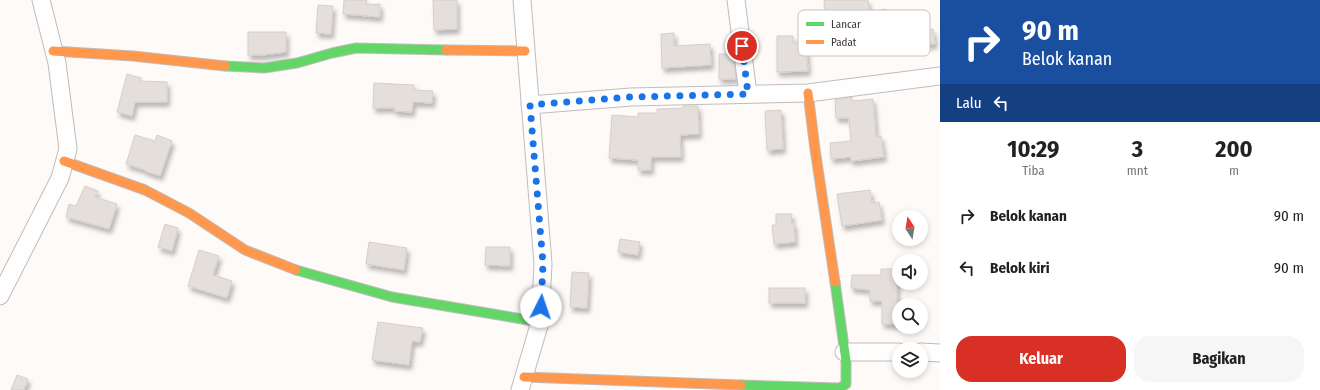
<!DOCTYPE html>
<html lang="id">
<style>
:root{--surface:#fff;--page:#f6f6f6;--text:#222;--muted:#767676;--accent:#d93025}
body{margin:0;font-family:"Fira Sans Condensed",sans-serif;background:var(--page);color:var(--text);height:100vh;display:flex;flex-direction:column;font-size:15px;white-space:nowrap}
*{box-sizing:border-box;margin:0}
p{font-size:13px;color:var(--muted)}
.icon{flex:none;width:22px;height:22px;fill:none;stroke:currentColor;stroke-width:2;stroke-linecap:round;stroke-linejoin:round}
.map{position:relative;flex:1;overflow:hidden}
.panel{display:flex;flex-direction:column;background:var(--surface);width:380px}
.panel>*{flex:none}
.hud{background:#1a4fa0;color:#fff;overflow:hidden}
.needle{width:26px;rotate:348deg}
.tools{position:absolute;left:892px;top:210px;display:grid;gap:8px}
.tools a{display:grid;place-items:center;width:36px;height:36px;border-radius:50%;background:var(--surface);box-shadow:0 2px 6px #0003;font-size:20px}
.pin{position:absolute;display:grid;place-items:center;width:34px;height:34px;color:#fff;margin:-17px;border:2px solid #fff;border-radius:50%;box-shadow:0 1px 4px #0007}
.me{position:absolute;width:44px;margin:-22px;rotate:4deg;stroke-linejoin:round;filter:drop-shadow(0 0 3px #0008)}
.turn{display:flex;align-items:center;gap:14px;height:84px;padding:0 16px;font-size:18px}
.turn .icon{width:52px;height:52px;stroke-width:2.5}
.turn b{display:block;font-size:28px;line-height:34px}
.then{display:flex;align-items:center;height:38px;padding:0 16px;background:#0003;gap:8px;font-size:15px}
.eta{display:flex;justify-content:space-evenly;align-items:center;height:68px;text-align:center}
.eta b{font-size:24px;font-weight:700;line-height:28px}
.action{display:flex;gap:8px;margin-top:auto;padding:8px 16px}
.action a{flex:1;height:46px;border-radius:16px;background:var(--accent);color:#fff;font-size:16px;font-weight:700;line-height:46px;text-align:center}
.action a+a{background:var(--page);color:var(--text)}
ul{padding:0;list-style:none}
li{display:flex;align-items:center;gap:12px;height:52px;padding:0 16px}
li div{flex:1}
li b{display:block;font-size:15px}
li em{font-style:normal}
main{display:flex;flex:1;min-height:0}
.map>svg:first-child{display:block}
.building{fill:#e5dfdc;stroke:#d5cfcb;filter:url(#shadow)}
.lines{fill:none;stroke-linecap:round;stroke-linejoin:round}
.street-casing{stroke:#c2bcb9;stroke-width:19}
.fast-casing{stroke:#c2bcb9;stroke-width:11}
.slow-casing{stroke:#c2bcb9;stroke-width:11}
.street{stroke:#fffefe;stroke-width:17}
.fast{stroke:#63d668;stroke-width:9}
.slow{stroke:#ff974d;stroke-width:9}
.route{stroke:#1a73e8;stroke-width:7;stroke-dasharray:0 12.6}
.key{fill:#fff;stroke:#c5c2c1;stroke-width:1}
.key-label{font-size:11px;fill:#3e3430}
</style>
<main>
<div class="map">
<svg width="940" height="390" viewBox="0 0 940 390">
<defs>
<filter id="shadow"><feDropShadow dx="2.5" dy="4.5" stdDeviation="2" flood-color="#0004"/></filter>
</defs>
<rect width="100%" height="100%" fill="#fdfaf8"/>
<!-- building -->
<g class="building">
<path d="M344,0H367L366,5L380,4V17L343,14Z"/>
<path d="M433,0H457V29L434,30Z"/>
<path d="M824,0H868L869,12L886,9L889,25L912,23L914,40L900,42V38L877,43L855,44L854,37L826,40Z"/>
<path d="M318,5L333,6L331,34L316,33Z"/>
<path d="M933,29L935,44L921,45L919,31Z"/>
<path d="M248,32H286V52L263,55H248Z"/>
<path d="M674,33V46L710,44L711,65L662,68L661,34Z"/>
<path d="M777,36H793V43L806,42L808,71L777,72Z"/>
<path d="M719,54H733L736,79H719Z"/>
<path d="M127,74L141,78L140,81L167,82V102H135L132,116L117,112Z"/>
<path d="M374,83L414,85V90L433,91L432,103L413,102L412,112L394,111L395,108H373Z"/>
<path d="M852,97V101L873,99L876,137L881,136L884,157L851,161V157L831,159L830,143L851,141L849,118H836L835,100Z"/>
<path d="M683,106H698L699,134L680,135L681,157H651V170H638V160L609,158L612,115L638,117V113H657V109L683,108Z"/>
<path d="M781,110L783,149L767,150L765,111Z"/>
<path d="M135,135L155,141L157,135L172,141L160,176L145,171V170L126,164Z"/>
<path d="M85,186L98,191L95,197L117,204L109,229L66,217L69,204L76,206Z"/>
<path d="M870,190L872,203L879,202L882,220L842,226L837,194Z"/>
<path d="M776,214H792L791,223H794L795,242L774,244L772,225H776Z"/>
<path d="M165,224L178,228L172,251L158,247Z"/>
<path d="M620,239L640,242L638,255L618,252Z"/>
<path d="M369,242L407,248L404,270L366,264Z"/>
<path d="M486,247H510V266L485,265Z"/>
<path d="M199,250L219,256L213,275L232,281L227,298L188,286Z"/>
<path d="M881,269H899V282H897V324H882V301H870V290L851,288L852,275H881Z"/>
<path d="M572,272L589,273L587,308L570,307Z"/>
<rect x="769" y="288" width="36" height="15"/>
<path d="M378,322L423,328L420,342L412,341L409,365L372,360Z"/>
<path d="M17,375L28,379L24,390H11Z"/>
</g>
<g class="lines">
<defs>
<g id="street">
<path d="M736,0L748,94"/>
<path d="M530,105L631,97L808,93L940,76"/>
<path d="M0,296L60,178L68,149L57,63L41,0"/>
<path d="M844,352H899"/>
<path d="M921,352L940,353"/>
<path d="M520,390L540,322L543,264L522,0"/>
</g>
<g id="fast">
<path d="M225,66L264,68L297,63L332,53L356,48L446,50"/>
<path d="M296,270L392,297L540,322"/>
<path d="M741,385L840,388L846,384V361L835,282"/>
</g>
<g id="slow">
<path d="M446,50L525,51"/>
<path d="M53,51L133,56L225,66"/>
<path d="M808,93L815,149L835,282"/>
<path d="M64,161L145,190L189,213L245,250L296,270"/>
<path d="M524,377L741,385"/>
</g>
</defs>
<!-- street casing -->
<use href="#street" class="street-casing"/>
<!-- fast casing -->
<use href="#fast" class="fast-casing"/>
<!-- slow casing -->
<use href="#slow" class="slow-casing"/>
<!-- street -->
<use href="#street" class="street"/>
<!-- fast -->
<use href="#fast" class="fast"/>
<!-- slow -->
<use href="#slow" class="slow"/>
</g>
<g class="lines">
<!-- route -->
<path class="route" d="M541,307L543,264L530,105L631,97L748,94L742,46"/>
</g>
<!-- legend -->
<rect x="798" y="10" width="132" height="46" rx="6" class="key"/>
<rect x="806" y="22" width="18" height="4" fill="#63d668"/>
<rect x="806" y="40" width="18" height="4" fill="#ff974d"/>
<g class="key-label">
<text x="831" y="28">Lancar</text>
<text x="831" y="46">Padat</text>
</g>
</svg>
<div class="tools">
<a><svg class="needle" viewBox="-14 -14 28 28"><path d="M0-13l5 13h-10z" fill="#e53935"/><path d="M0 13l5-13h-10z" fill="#767676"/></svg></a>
<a><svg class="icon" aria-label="sound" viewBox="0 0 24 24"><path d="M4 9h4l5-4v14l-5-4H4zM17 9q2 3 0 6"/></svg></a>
<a><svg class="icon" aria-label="search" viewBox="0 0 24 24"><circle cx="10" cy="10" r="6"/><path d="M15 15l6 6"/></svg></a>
<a><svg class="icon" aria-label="layers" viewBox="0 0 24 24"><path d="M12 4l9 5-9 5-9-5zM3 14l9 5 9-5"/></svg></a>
</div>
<div class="pin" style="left:742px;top:46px;background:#d93025"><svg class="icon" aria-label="arrive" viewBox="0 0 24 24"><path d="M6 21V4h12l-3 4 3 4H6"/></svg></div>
<svg class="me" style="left:541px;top:307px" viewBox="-20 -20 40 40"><circle r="19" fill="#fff"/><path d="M0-13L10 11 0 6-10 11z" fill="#1a73e8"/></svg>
</div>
<section class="panel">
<div class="hud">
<div class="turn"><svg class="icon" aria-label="right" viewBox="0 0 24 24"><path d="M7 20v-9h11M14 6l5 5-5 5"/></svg><div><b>90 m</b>Belok kanan</div></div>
<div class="then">Lalu<svg class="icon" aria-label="left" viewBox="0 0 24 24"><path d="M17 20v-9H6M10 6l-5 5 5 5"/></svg></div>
</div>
<div class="eta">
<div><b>10:29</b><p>Tiba</p></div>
<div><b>3</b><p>mnt</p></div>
<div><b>200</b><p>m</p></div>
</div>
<ul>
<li><svg class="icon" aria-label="right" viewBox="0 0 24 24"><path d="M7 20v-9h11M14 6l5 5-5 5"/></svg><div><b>Belok kanan</b></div><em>90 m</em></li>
<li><svg class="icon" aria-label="left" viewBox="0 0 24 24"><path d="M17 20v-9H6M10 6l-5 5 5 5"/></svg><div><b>Belok kiri</b></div><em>90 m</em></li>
</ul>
<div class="action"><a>Keluar</a><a>Bagikan</a></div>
</section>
</main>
